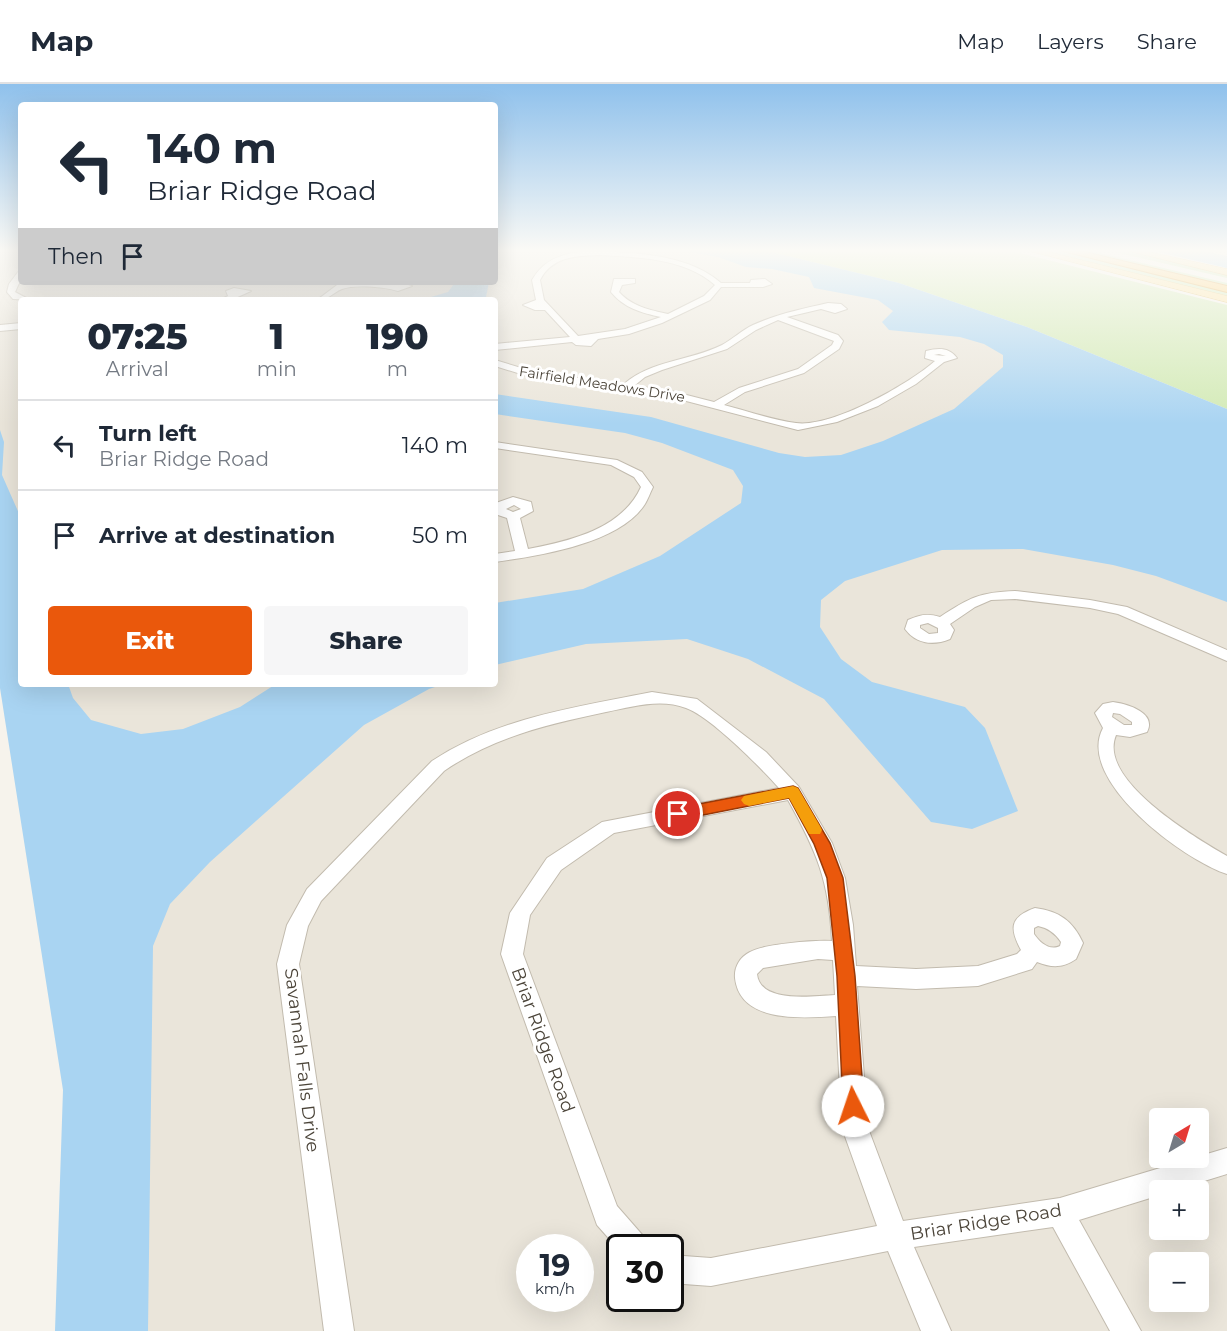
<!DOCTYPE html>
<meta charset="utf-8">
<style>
:root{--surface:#fff;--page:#f6f6f7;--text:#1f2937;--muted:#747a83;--line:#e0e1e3;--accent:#ea580c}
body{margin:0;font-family:Montserrat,sans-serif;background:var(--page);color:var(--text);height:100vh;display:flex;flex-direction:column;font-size:22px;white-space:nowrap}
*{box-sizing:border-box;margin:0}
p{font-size:20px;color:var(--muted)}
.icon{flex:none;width:33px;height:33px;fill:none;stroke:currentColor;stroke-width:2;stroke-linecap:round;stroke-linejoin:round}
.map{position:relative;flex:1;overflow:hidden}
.side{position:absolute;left:18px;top:213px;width:480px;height:390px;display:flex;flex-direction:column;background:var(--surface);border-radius:6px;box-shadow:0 6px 24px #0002}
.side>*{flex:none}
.guide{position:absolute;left:18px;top:18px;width:480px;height:183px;border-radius:6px;box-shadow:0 6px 24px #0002;background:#fff;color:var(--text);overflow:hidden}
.needle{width:39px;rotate:38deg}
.controls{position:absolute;left:1149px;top:1024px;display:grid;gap:12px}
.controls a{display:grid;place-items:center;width:60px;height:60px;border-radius:6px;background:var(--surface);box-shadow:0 6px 24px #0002;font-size:30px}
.speed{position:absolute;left:516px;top:1150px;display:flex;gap:12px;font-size:30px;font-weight:700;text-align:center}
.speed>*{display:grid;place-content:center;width:78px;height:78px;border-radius:50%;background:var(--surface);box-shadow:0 6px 24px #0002;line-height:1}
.speed small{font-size:15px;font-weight:400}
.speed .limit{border:3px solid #111;border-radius:9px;background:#fff;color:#111}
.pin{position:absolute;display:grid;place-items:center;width:51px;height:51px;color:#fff;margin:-26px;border:3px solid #fff;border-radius:50%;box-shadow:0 2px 6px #0007}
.me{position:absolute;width:66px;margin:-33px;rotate:356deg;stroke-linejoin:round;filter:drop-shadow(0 0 4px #0008)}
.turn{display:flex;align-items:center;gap:21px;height:126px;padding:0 30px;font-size:27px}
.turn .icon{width:78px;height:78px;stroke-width:2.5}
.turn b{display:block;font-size:42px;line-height:51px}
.then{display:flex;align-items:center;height:57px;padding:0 30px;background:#0003;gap:12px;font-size:22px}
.eta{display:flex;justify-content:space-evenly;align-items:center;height:102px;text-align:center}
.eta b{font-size:36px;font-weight:800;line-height:42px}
.action{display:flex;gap:12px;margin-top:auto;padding:12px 30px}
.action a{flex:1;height:69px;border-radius:6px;background:var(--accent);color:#fff;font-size:24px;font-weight:800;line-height:69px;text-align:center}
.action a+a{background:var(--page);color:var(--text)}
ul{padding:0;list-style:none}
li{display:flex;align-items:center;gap:18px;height:90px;padding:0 30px;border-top:2px solid var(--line)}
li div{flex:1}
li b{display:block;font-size:22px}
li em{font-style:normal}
header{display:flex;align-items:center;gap:36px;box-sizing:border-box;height:84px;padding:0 30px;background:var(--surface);border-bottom:2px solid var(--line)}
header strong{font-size:28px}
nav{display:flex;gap:33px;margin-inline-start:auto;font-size:21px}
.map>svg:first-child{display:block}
.residential{fill:#eae5da;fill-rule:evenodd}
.green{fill:#d2eab5}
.water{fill:#a9d4f2}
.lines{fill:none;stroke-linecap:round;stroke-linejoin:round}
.minor-casing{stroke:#c2bbae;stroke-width:2}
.major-casing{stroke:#e6c16a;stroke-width:1}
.highway-casing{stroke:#e0a43c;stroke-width:2}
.minor{fill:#fff;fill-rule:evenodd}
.major{fill:#ffe39c;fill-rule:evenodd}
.highway{fill:#ffcf6e;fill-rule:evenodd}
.route{fill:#ea580c;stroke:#983908;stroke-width:1.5}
.slow{fill:#f59e0b}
.labels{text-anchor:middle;stroke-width:6;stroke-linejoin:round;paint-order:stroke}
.far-street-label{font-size:14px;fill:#4b4439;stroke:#fff}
.near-street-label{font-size:18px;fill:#4b4439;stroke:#fff}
</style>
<header>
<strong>Map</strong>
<nav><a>Map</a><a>Layers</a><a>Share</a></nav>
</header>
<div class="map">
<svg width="1227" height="1247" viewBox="0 0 1227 1247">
<rect width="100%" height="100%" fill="#f6f3ec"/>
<!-- residential -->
<path class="residential" d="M0,166H21V198H495V169L509,166H709L887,202L1077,287L1227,481V1247H89L84,680L45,600H495V216H21V552L0,509ZM1160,1035H1198V1074H1160ZM1160,1107H1198V1146H1160ZM530,1164H580V1215H530ZM620,1164H670V1215H620ZM1160,1179H1198V1218H1160Z"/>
<!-- green -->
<g class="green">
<path d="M763,166H1008L1227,221V325L1027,243L899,199Z"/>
<path d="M1035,166H1055L1227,208V213Z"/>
<path d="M1073,166H1087L1227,199V203Z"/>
<path d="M1106,166H1126L1227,189V194Z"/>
</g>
<!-- water -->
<g class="water">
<path d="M679,166H763L899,199L1027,243L1227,325V518L1156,492L1113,481L1023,465L942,466L845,497L821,516L820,543L841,575L872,598L965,623L985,644L1018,727L972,745L931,738L824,615L748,575L687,555L586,560L495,581V519L583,505L660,472L741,419L743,402L733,386L662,359L625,349L495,330V310L651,333L779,369L805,373L841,371L883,357L954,325L1003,283V271L984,260L960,253L889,246L882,238L893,227L878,216L814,204L809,193L772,185L746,183L718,173Z"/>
<path d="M1150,166H1200L1227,172V184Z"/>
<path d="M453,198H489L486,213L482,216H421L448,208L454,200Z"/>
<path d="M0,346L4,358L2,391L21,434V600H68L73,614L91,636L141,650L183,645L240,623L276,600H444L429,605L364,641L210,778L170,820L153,862L148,1247H55L63,1006L0,604Z"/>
</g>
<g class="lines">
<defs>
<g id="minor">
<path d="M598,167C639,169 689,171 721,199H750L751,196L765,195L772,200L763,203H721L710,216L662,239L629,250L598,255L591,262L576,261L572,258L495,266V260L570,253L545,226H535L523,221L536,216L532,196C547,170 571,168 598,167ZM598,171C637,173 685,174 715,201L704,212L668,230C650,226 631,222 619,208L622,201L635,199V195H614L611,208C624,224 642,229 661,233L625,245L578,252L544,216L540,196C552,173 574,172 598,171Z"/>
<path d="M18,188H21V195L15,208L30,216L13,215L7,208L9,200Z"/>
<path d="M337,198H397L412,202L398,207C385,203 355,200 342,205C332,209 329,216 317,216L337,201Z"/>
<path d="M234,204L251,207L231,216H220L228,212L226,207Z"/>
<path d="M828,219L841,220L847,225L835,229L821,225L787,233L838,251L843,257L839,265L804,289L745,308L724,321C748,327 772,336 796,339C832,344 909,300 935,277L925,274L926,267C938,264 949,263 957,274L944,278L916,300L878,322L837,338L798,346L667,312L537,295L495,282V276L538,289L624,300C652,276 690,277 722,261C733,255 742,246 753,241C777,230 802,225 828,219ZM778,236L834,257L832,261L798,285L739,304L714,318L667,306L634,302L645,293L662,286L727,265L756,246ZM939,270L946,272L934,271Z"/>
<path d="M21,239V245L0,247V241Z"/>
<path d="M495,358L617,376L642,388L653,403C650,409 648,415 645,420C620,460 537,472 495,478V470L515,467L507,434L495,430L496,419L513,413L531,418L533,427L520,434L528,465C570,457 622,445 641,403L634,393L611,381L495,364ZM514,421L521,425L513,428L506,425Z"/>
<path d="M1015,507L1090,516L1127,523L1227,566V577L1118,530L1090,524L1015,515L991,516L975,523L950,540L954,546L950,555C933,562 916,560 905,545L908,536C920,531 927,529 940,533C969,514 980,508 1015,507ZM928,539L938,544V549L929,550L920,544V541Z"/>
<path d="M652,608L697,615L766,668L799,703L832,759L845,794L853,841L856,882L916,885L978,882L1017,870L1021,866C1009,844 1010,833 1035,824C1059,827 1073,837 1083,859L1076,875C1063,884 1052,884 1037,878L1032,885L978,902L916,905L857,902L868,1044L903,1137L1060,1114L1227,1064V1090L1172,1107H1160V1111L1079,1136L1141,1247H1110L1053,1143L914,1163L951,1247H921L888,1167L711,1202L670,1199V1171L711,1174L877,1142L842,1044L836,932C804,934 740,940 735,894C734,883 740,873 750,868C763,860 816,856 832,857C829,797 817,768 788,716L614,749L561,786L530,831L523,870L617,1122L645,1154L649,1164H620V1167L597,1141L501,870L510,829L547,774L602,738L779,704C760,683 711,633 686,624C660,614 632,623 606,628C549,640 493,653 444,687L321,817L308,842L299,880L354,1247H324L277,880L287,841L307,805L432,677C497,634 576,623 652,608ZM1038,842C1048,844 1055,849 1061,858L1060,862C1050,867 1040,859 1034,850V844ZM818,875L833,876L835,911C813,912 760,920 757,890L763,884Z"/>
<path d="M1113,618C1128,620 1157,629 1147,648L1130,653L1116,651C1097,696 1196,754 1227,772V790C1184,776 1075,696 1103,644L1095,629L1103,620ZM1113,629L1120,630L1132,638V641H1124L1112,633Z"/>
</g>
<g id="major">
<path d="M1026,166H1040L1227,212V218Z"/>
<path d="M1125,166H1140L1227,185V191Z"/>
</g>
<path id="highway" d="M1059,166H1076L1227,202V208Z"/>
</defs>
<!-- minor casing -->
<use href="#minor" class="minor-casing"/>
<!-- major casing -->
<use href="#major" class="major-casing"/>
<!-- highway casing -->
<use href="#highway" class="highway-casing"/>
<!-- minor -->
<use href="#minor" class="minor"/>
<!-- major -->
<use href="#major" class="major"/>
<!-- highway -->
<use href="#highway" class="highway"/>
</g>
<!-- sky -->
<linearGradient id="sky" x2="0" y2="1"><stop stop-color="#8fc1ec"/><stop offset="0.49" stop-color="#fbfaf6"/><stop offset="1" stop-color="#fbfaf6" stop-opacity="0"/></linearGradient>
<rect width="1227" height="340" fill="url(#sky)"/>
<!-- route -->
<path class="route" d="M793,702L798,704L830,759L843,794L855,892L864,1022L860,1029L853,1032L846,1029L843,1022L837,892L827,794L814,760L789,714L678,736L672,734L670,730L672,726L678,724Z"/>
<!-- slow -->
<path class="slow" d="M793,702L798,704L820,742L822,746L820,750H809L789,714L749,722L744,720L741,716L744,712L749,711Z"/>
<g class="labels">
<!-- far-street labels -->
<g class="far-street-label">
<text transform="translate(602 300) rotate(9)" y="5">Fairfield Meadows Drive</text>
</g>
<!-- near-street labels -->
<g class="near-street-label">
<text transform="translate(543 956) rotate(70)" y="6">Briar Ridge Road</text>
<text transform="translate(302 976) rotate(83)" y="6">Savannah Falls Drive</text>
<text transform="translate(986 1138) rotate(-9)" y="6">Briar Ridge Road</text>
</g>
</g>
</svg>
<div class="controls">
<a><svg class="needle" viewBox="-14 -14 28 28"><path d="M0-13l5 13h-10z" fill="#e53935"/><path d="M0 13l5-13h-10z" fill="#747a83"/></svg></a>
<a>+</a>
<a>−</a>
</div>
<div class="speed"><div>19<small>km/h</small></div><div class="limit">30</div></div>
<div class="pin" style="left:678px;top:730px;background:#d93025"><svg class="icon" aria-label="arrive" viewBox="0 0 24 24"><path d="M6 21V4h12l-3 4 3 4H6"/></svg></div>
<svg class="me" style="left:853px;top:1022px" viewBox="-20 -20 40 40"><circle r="19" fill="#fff"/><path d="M0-13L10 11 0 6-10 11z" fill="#ea580c"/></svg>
<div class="guide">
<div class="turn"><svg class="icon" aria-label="left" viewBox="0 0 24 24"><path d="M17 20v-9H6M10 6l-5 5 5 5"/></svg><div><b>140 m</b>Briar Ridge Road</div></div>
<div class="then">Then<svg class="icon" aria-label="arrive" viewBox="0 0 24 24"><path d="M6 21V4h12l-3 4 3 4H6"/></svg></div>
</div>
<section class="side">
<div class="eta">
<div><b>07:25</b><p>Arrival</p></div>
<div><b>1</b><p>min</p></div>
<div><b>190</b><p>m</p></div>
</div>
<ul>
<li><svg class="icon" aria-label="left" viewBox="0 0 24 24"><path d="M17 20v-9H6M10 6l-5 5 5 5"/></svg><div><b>Turn left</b><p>Briar Ridge Road</p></div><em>140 m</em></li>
<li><svg class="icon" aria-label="arrive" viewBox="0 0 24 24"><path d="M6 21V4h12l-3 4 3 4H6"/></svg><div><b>Arrive at destination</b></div><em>50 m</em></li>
</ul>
<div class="action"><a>Exit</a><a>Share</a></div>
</section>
</div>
